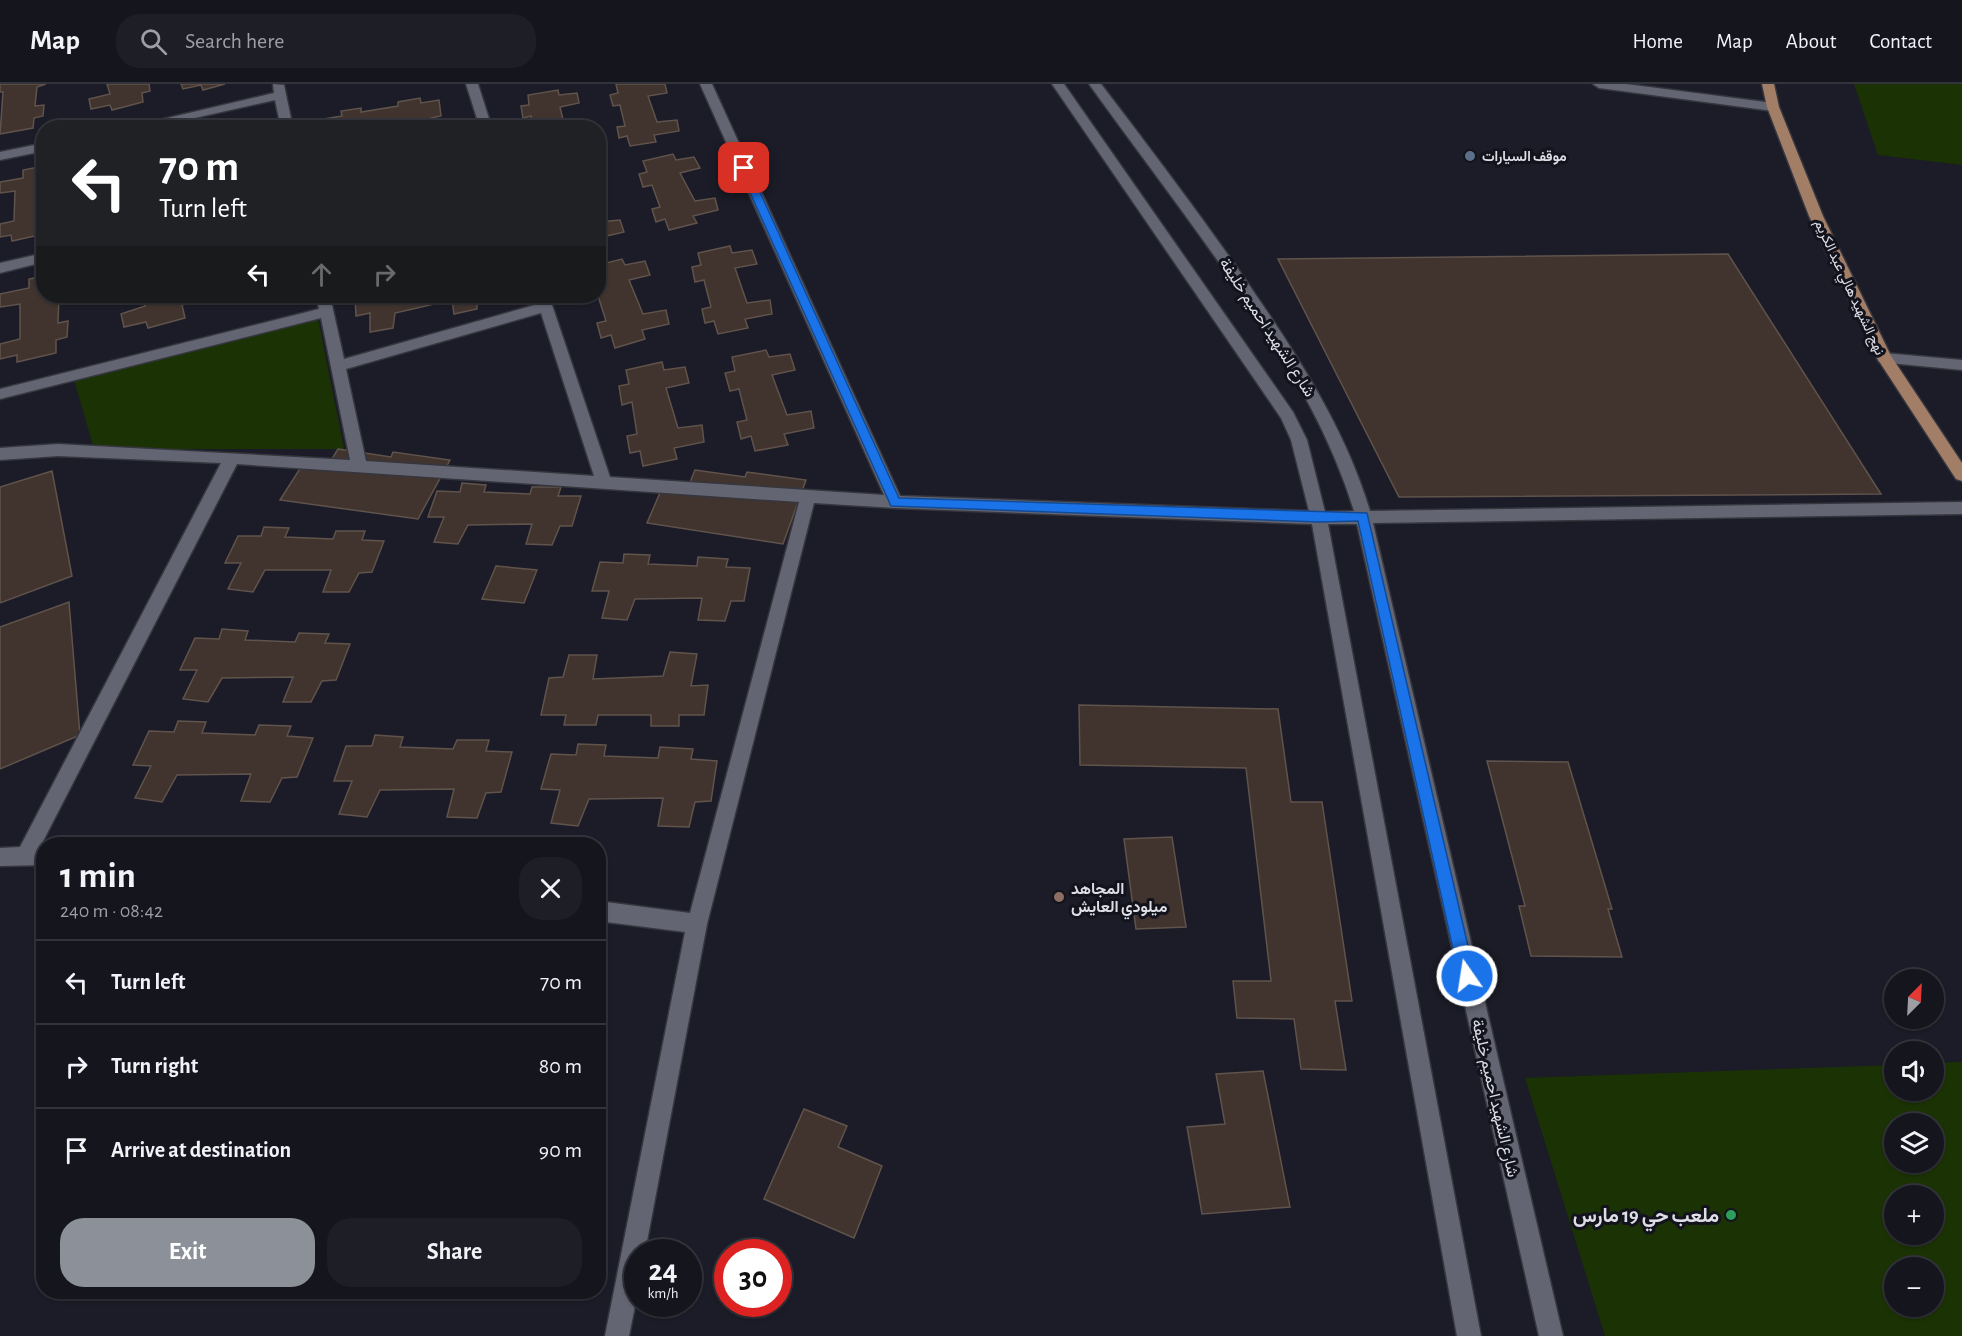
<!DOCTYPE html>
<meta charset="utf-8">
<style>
:root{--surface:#14151d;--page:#1d1e26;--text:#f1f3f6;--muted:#9d9fa4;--line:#33343b;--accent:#8c9099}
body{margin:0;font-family:"Alegreya Sans",Vazirmatn,sans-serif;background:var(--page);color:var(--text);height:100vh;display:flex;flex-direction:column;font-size:22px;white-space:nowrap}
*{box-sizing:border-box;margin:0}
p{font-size:20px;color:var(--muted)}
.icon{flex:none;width:33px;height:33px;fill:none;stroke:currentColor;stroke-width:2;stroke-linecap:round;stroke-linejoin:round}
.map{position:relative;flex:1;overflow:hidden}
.drawer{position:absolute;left:36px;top:753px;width:570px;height:462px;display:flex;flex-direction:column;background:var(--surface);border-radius:24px;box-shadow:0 2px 4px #0004,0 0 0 2px var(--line)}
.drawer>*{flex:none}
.hud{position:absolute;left:36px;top:36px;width:570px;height:183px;border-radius:24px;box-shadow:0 2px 4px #0004,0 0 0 2px var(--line);background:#202124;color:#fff;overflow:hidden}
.needle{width:39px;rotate:24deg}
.tools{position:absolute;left:1884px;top:885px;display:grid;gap:12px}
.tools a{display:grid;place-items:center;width:60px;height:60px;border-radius:50%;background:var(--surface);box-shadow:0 2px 4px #0004,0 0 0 2px var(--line);font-size:30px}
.speed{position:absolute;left:624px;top:1155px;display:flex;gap:12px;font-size:30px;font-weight:700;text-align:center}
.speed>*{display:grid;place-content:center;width:78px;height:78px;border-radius:50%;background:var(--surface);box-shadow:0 2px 4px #0004,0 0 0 2px var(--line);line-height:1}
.speed small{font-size:15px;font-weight:400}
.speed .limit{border:9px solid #d22;background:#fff;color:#111}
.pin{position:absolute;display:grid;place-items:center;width:51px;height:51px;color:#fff;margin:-26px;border-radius:12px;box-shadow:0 3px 9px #0006}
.me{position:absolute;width:66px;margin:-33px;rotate:347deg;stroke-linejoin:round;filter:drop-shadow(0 0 4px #0008)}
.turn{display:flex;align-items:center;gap:21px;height:126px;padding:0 24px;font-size:27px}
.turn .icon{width:78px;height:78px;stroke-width:2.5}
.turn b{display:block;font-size:42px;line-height:51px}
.lanes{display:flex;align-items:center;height:57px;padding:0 24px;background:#0003;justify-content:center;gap:30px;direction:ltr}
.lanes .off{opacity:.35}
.round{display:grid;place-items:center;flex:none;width:63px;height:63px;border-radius:24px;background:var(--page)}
.summary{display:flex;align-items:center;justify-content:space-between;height:102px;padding:0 24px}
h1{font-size:36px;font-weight:700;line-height:45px}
.action{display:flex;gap:12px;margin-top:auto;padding:12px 24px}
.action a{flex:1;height:69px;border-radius:24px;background:var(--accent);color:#fff;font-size:24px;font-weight:700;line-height:69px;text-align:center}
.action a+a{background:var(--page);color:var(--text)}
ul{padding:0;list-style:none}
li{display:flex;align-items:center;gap:18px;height:84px;padding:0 24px;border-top:2px solid var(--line)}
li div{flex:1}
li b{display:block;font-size:22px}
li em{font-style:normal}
header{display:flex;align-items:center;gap:36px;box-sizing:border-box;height:84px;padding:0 30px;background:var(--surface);border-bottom:2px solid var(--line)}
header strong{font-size:28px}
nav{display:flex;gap:33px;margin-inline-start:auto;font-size:21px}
.search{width:420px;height:54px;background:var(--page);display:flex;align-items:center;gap:15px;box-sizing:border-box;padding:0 21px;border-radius:24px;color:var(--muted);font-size:22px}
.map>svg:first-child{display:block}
.green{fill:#1b3204;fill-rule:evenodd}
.building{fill:#41342e;stroke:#60534c;stroke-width:1.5}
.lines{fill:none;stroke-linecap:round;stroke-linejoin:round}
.minor-casing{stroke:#35363e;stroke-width:3}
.major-casing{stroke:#35363e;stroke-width:3}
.minor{fill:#636572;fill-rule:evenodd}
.major{fill:#a37e67;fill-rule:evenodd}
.route{fill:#1a73e8;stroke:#114b97;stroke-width:1.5}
.service-dot{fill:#5c6f8a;stroke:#12131d;stroke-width:2}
.education-dot{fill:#8d6e63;stroke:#12131d;stroke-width:2}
.leisure-dot{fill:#2e9e5b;stroke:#12131d;stroke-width:2}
.labels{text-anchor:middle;stroke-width:6;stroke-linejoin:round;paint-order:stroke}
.far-poi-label{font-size:14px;font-weight:bold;fill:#dddee6;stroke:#12131d;text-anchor:start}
.far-street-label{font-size:14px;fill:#dddee6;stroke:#12131d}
.street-label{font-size:16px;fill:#dddee6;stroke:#12131d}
.poi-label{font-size:16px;font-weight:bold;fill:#dddee6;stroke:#12131d;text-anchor:start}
.near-poi-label{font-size:20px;font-weight:bold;fill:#dddee6;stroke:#12131d;text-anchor:end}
</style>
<header>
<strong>Map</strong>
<div class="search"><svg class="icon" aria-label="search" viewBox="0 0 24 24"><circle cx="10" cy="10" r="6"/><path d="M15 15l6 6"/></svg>Search here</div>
<nav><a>Home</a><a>Map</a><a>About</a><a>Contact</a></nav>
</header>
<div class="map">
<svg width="1962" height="1252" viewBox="0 0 1962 1252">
<rect width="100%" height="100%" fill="#1b1c27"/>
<!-- green -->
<g class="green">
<path d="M1854,0H1962V81L1878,71Z"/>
<path d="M318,235L344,365H94L73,292Z"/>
<path d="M1962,978V1252H1605L1525,994L1894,981V1006H1934V979ZM1894,1040H1934V1078H1894ZM1894,1112H1934V1150H1894ZM1894,1184H1934V1222H1894Z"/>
</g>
<!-- building -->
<g class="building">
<path d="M0,0H46L37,3L35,22L44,21L43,32L34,34L33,44L0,50L3,8H0Z"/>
<path d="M107,0H149L150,7L142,9L143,18L112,26L110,21L91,25L89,15L110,10Z"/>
<path d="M181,0H225L203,6L201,1L183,5Z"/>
<path d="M616,0H665L667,9L648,12L657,38L677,36L679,47L654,51L656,58L630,62L627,52L619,54L617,43L625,42L620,21L613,22L610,11L618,9Z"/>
<path d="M558,6L559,11L577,9L579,19L560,23L565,44H532L531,32L523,34L521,22L529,21L528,11Z"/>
<path d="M420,14L421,19L439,16L441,32L431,34V44H410L409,37L376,44H324V35L342,32L341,27L361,24V28L398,22V18Z"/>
<path d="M246,35L249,43L257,41L258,44H219V41Z"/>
<path d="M673,70L676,76L694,73L700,84L680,89L695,117L715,114L718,126L693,132L697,139L669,146L665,135L656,138L652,125L660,123L652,101L643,103L639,90L647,88L643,77Z"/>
<path d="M44,82V150L12,157L11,151L0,153V140L14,137L15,107L0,109V98L23,94V86Z"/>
<path d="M620,136L624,148L598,154V138Z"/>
<path d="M730,162L732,169L752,166L757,180L735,184L747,219L770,216L772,230L745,235L748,244L718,250L714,237L705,239L702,225L711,223L704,196L695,198L692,183L701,181L698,169Z"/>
<path d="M1728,170L1881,410L1399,413L1278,175Z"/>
<path d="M622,175L625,181L645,177L650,191L629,196L643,230L666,226L669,240L642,246L645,255L615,264L611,251L601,254L597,239L606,237L598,212V181Z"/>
<path d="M44,192V212H66L59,213L58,239L68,237L67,253L56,256V269L17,278V271L0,275V260L20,255V220L0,223V210L29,204V195Z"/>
<path d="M142,212H191L192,218L182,221L185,234L148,244L146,238L124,243L121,230L145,222Z"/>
<path d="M363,212H479H477V225L454,230L452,216L395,229L393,244L370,248V229L356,232L355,213Z"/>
<path d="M766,266L769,273L790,270L795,286L772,291L787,331L811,327L814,344L784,350L788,361L755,367L751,352L741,355L737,338L747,336L739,305L730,307L725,289L735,287L732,273Z"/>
<path d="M662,278L664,286L685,283L689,299L666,304L678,344L702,341L704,358L674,364L677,375L643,382L640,367L630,369L627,352L637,350L632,318L622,321L619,302L629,300L626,286Z"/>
<path d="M338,365L391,373L393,368L450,376L418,435L280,416L301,383L325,386Z"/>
<path d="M695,386L745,393L747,388L806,396L783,460L647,439L662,404L686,408Z"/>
<path d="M52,387L72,492L0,519V403Z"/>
<path d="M462,399L486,401L484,408L530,410L532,403H561L558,412H581L572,442H560L552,461L526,460L532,440L468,441L458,460L434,458L444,433H428L437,407L460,408Z"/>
<path d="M264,443L289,444L285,453L333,455L336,447H365L362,456L384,457L372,488L359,489L349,508H323L331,486H265L253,508L228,505L241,479H225L238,452H261Z"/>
<path d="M624,470L650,471L648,480L697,482L698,473L728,475L726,483L750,484L744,517H731L725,537L698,536L702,514L635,515L627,536L602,534L609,507H592L600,478L623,479Z"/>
<path d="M496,482L537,486L524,519L482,515Z"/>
<path d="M69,518L80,651L0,685V543Z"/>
<path d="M222,545L248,547L245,556L295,558L299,549L329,550L325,559L350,560L336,596L322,597L311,618H283L293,593L222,594L208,618L183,615L197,586H180L195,554L219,555Z"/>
<path d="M670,568L697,570L691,602L708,601L704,631H679V642H651V631H598L596,641H564L566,631H541L549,594L563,593L569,571H597L593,595L663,592Z"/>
<path d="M1079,621L1278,625L1291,718H1322L1352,917H1335L1346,986L1301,985L1294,935L1237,934L1233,897H1271L1246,684L1080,681Z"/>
<path d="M178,637L206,638L202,649L255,651L259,641L291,642L287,652L313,654L297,693L282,694L270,718L241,717L251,690L177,691L162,718L135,714L151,682L133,681L149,647L174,648Z"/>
<path d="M375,651L403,653L400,663L453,665L457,656H489L486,667L512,668L501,708L486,709L477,734L447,733L454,705L380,706L367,733L339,730L352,697H334L346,662H372Z"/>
<path d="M578,660L606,661L604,672L658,674L660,663L693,665L691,675L717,677L711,717L695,718L689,743L658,742L663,714L589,715L578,742L551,739L560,706L541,705L551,670L576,671Z"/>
<path d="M1487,677L1568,678L1612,825H1608L1622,873L1531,872L1519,822H1525Z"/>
<path d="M1172,753L1186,843L1136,845L1124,755Z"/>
<path d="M1263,987L1290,1123L1202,1130L1187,1043L1225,1040L1216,990Z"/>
<path d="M804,1025L847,1042L838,1063L882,1082L854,1154L764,1115Z"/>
</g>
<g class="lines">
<defs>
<g id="minor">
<path d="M273,0L284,1L293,44H281L275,16L150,44H125L274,9Z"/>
<path d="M466,0H478L492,44H480Z"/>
<path d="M700,0H712L900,412L1309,427L1291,356L1281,334L1052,0H1064L1293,328L1307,356L1325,428L1354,427C1331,352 1292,286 1249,222C1198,146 1142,74 1089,0H1101C1150,64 1199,129 1245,195C1295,268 1344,341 1370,427L1962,418V430L1373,439L1563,1252H1539L1357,440H1328L1481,1252H1457L1312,440L895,424L814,419L707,840L645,1168H638V1207L629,1252H605L685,848L598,837V817L690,829L799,418L237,380L40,763H44V781L0,782V764L20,763L221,379L58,372L0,376V364L58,360L350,376L321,234L0,315V305L319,225L316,212H330L344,275L538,220L537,212H549L610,393L884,411ZM541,229L594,392L366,377L346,285Z"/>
<path d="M1593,0H1626L1773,19L1779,23L1773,27L1599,4Z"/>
<path d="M44,59V67L0,76V68Z"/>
<path d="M44,169V178L0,189V179Z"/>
<path d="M1884,269L1962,276V286L1879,278L1877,274L1879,270Z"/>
</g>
<path id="major" d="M1762,0H1774L1779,23L1823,132L1891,272L1962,379V397L1956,395L1877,274L1809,132L1767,23Z"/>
</defs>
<!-- minor casing -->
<use href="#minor" class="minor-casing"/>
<!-- major casing -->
<use href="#major" class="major-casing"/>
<!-- minor -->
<use href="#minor" class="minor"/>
<!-- major -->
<use href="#major" class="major"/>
</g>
<!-- route -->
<path class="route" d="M744,81L749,84L899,414L1367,429L1475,892L1473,897L1467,899L1462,897L1459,892L1358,437L1319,438L891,422L739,84Z"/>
<!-- markers -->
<circle class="service-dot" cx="1470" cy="72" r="6"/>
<circle class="education-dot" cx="1059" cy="813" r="6"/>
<circle class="leisure-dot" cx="1731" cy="1131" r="6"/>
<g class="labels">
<!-- far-poi labels -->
<g class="far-poi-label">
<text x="1482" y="77">موقف السيارات</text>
</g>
<!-- far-street labels -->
<g class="far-street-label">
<text transform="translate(1850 203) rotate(65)" y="5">نهج الشهيد هالي عبد الكريم</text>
</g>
<!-- street labels -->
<g class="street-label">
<text transform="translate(1268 243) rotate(57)" y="6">شارع الشهيد احميم خليفة</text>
<text transform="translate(1496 1014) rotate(77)" y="6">شارع الشهيد احميم خليفة</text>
</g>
<!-- poi labels -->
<g class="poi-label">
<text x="1071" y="810">المجاهد<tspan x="1071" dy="18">ميلودي العايش</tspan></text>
</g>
<!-- near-poi labels -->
<g class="near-poi-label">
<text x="1719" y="1138">ملعب حي 19 مارس</text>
</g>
</g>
</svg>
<div class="tools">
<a><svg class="needle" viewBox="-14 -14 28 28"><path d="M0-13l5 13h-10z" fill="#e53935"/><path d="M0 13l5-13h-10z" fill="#9d9fa4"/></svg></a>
<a><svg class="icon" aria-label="sound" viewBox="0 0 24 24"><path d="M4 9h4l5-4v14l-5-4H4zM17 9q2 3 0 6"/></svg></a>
<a><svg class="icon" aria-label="layers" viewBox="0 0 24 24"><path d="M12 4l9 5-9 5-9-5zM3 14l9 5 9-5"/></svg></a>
<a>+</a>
<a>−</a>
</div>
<div class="speed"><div>24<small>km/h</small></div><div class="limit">30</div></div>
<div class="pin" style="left:744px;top:84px;background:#d93025"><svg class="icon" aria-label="arrive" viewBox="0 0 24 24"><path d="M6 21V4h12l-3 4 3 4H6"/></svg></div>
<svg class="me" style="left:1467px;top:892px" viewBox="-20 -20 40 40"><circle r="17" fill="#1a73e8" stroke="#fff" stroke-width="3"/><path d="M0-11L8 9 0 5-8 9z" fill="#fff"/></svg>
<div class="hud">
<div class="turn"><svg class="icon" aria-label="left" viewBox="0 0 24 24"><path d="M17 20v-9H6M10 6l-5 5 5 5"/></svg><div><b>70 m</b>Turn left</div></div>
<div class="lanes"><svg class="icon" aria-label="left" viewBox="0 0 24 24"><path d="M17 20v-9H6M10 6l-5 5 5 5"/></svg><svg class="icon off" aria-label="ahead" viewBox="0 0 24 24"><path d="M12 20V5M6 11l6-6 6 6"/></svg><svg class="icon off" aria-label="right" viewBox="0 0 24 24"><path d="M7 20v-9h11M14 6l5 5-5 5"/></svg></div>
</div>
<section class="drawer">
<div class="summary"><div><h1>1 min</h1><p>240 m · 08:42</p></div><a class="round"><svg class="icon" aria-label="close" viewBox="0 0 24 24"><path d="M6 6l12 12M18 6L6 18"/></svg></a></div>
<ul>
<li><svg class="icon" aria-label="left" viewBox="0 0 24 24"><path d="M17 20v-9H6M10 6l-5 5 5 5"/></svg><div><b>Turn left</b></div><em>70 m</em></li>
<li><svg class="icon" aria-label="right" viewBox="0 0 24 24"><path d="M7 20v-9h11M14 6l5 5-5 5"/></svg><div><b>Turn right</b></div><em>80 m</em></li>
<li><svg class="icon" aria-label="arrive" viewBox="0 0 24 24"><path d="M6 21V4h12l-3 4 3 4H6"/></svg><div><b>Arrive at destination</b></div><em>90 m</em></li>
</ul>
<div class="action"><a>Exit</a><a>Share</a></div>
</section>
</div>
